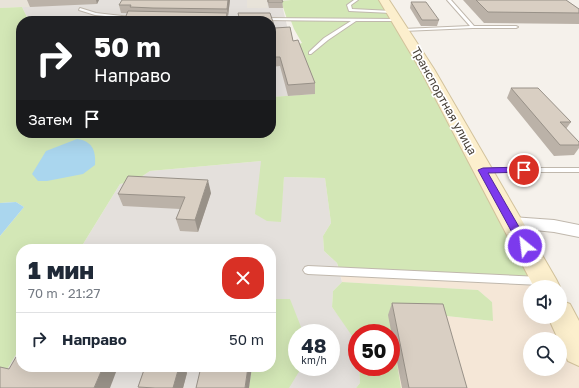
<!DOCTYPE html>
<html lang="ru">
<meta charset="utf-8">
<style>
:root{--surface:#fff;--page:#f2f2f3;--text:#1f2937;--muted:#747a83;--line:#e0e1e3}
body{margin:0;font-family:"Golos Text",sans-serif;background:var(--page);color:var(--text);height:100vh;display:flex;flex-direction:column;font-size:15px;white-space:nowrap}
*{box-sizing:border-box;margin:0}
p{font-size:13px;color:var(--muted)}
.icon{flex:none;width:22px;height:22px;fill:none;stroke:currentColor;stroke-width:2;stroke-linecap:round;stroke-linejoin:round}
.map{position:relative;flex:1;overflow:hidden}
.drawer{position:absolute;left:16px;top:244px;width:260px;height:128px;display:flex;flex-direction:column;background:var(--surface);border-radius:16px;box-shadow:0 4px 16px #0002}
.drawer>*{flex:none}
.top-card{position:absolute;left:16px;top:16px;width:260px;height:122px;border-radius:16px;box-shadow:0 4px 16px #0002;background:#202124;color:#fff;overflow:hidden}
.fabs{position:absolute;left:523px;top:280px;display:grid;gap:8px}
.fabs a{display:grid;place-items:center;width:44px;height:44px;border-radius:50%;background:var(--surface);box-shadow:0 4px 16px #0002;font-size:20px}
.speed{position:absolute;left:288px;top:324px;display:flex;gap:8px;font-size:20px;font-weight:700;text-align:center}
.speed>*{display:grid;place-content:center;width:52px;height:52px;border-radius:50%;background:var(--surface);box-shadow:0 4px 16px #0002;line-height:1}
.speed small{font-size:10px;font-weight:400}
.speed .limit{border:6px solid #d22;background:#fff;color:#111}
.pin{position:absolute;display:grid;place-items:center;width:34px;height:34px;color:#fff;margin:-17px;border:2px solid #fff;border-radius:50%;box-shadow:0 1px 4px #0007}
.me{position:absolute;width:44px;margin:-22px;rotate:331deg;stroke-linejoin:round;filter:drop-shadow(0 0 3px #0008)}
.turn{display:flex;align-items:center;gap:14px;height:84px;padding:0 12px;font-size:18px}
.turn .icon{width:52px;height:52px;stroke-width:2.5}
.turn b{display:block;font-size:28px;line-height:34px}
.then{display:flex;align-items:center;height:38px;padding:0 12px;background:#0003;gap:8px;font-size:15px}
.round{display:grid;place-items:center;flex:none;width:42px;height:42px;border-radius:16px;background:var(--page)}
.overview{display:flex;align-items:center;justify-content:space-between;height:68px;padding:0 12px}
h1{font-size:24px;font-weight:800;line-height:30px}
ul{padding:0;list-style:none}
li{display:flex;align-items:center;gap:12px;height:52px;padding:0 12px;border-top:1px solid var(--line)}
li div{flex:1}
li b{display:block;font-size:15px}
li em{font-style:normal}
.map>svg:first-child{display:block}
.residential{fill:#e8e3d9}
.commercial{fill:#f5e7d7;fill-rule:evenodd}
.industrial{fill:#e4e0dc;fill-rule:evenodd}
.green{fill:#d3e7b6}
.water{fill:#aad6ee}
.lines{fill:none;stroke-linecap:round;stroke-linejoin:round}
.lane-casing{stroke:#c0b8ad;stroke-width:2}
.street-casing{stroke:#c0b8ad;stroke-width:2}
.secondary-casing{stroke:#d2c29c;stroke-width:2}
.lane{fill:#fff;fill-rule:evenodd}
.street{fill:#fff;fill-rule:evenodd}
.secondary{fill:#fcefcd;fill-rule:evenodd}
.wall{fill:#bbb2a8}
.shaded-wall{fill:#989188}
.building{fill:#d9cfc3;stroke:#989188}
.route{fill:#7c3aed;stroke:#51269a}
.labels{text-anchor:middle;stroke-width:3.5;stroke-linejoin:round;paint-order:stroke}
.street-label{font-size:12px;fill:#494239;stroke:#fff}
</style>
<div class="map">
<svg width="579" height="388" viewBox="0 0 579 388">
<rect width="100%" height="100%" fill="#f5f1eb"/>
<!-- residential -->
<g class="residential">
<path d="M0,0H87L30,7L0,8Z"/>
<path d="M247,0H291L268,2L269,8H247Z"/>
</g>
<!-- commercial -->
<path class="commercial" d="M340,272L544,281L547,287H530V317H560L579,351V388H401L388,315H437L492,321V302L478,290L342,282ZM530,339H560V369H530Z"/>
<!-- industrial -->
<g class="industrial">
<path d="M87,0H247V8H268L267,2L281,1L292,46L315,94L271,97V21H29L22,7H30L35,3Z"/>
<path d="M261,161V172L280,222L284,177L325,178L331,223L323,236L324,251L337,263L342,282L333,291L332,307L357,341V367H359L360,383L356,388H0V377L2,378L21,346V367H271V249H80L120,184L135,181L150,171ZM297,333H331V367H297Z"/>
</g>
<!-- green -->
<g class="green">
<path d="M291,0H384L544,281L340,272L337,263L324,251L323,236L331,223L325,178L284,177L281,222L267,221L255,214L261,161L150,171L135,181L120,184L80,249H21V346L2,378L0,377V236L24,207L16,202L0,203V8L22,7L29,21H21V133H271V97L314,94L292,46L302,43L294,29L291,21L287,19L281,1Z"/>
<path d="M342,282L478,290L492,302L493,321L437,315H389L401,388H356L360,383L359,367H391V333H357V343L332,307L333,291Z"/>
<path d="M271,299H290L301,327V333H297V367H300V370L289,388H249L252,367H271Z"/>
</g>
<!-- water -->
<g class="water">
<path d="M77,139C92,141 96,150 95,165L83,174L47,181H38L32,174L46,151Z"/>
<path d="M16,202L24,207L0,236V203Z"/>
</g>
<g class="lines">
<defs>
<g id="lane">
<path d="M354,0H358L351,5L352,9L392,11L394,12L392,13L349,11L347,5Z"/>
<path d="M447,0H451L474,26H516L518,27L516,28H473L403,31L401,30L403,29L470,26Z"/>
<path d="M80,8L96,13L139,18L137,19L95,15L79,10Z"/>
<path d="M215,18H249L251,19L249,20H216L214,19Z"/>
<path d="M261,18L397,19L399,20L397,21H356L328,40L311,54H309V52L324,38L351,21L262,20L260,19Z"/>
<path d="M480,168H579V172H480L479,170Z"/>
<path d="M308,266L541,277L544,278L546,281L544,284L541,285L308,274L305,273L303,270L305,267Z"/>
</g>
<path id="street" d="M512,217L554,220L579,225V237L554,232L506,227L504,223L506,219Z"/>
<g id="secondary">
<path d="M379,0H389L434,69L556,279L560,287H534L420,69Z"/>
<path d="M560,300L570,304L579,321V366L568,361L560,343V339H558L548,317H560Z"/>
</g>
</defs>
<!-- lane casing -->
<use href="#lane" class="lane-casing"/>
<!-- street casing -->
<use href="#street" class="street-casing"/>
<!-- secondary casing -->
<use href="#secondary" class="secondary-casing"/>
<!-- lane -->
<use href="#lane" class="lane"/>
<!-- street -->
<use href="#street" class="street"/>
<!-- secondary -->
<use href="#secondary" class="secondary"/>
</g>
<!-- wall -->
<g class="wall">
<path d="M27,0H99L97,4L30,7Z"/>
<path d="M230,0L228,16L121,13L119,5Z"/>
<path d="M267,0H282L283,8H269Z"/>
<path d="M463,0H566L579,9V24L484,23Z"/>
<path d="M411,2L439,20L437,26H421L410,8Z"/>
<path d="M238,13H270L275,28L290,27L293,41L298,40L315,83V94L288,96L280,66L271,67V21H238Z"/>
<path d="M511,88L571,122L566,129L579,142V148L574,155L554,156L507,98Z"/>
<path d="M211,193L198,232L180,231L176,219L180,209L123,206L118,194Z"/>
<path d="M392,303L467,388H402L388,315Z"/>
<path d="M145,367H184L187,373L183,388H139L138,387Z"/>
</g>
<!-- shaded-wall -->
<g class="shaded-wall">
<path d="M96,0H99L97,4Z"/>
<path d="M228,0H230L228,16L227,9Z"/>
<path d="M208,180L211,193L198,232L195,220Z"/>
<path d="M103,367H118L110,388H94Z"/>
<path d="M179,367H184L187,373L183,388H173Z"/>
<path d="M248,367H252L249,388H245Z"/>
</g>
<!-- building -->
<g class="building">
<path d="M122,0H228L227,9L153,8L130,7L131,5H119Z"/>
<path d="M268,0H282L283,2H268Z"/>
<path d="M476,0H566L579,9V13L488,12Z"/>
<path d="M411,2H426L439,20H422Z"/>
<path d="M128,11L227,13L226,21H124Z"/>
<path d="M238,13H270L275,28L290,27L293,41L298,40L315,83L288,85L280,57H271V21H240Z"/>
<path d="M511,88H538L571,122H560L579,142V145H560Z"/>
<path d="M128,176L208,180L195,220L176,219L185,197L118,194Z"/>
<path d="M392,303L443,304L467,388H409Z"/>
<path d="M16,357L21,358V367H103L94,388H0V367L9,369Z"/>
<path d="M145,367H179L173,388H155L138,387Z"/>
<path d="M201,367H248L245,388H196Z"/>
</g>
<!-- route -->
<path class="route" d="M524,167L527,168V172L488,173L530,246L525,250L521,249L478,170L483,168Z"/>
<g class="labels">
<!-- street labels -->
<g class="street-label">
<text transform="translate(444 101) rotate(61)" y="4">Транспортная улица</text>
</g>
</g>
</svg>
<div class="fabs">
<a><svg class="icon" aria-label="sound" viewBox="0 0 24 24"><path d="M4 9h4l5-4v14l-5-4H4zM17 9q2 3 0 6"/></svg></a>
<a><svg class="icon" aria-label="search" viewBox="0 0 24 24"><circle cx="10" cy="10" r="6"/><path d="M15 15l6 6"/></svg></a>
</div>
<div class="speed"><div>48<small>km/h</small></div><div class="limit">50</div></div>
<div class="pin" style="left:524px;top:170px;background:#d93025"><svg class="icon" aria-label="arrive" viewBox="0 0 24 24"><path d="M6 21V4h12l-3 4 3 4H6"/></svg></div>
<svg class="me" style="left:525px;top:246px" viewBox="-20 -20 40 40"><circle r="17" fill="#7c3aed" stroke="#fff" stroke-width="3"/><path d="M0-11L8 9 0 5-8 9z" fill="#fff"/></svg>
<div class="top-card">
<div class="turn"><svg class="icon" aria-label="right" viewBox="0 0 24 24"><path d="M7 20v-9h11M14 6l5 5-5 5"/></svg><div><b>50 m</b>Направо</div></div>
<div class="then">Затем<svg class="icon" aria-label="arrive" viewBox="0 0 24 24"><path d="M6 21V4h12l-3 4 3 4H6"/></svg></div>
</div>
<section class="drawer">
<div class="overview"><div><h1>1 мин</h1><p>70 m · 21:27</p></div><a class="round" style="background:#d93025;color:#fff"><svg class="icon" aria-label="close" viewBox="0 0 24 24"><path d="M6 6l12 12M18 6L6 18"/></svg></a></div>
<ul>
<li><svg class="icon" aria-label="right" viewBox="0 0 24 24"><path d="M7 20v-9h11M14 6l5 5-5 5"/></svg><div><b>Направо</b></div><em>50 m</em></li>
</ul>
</section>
</div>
